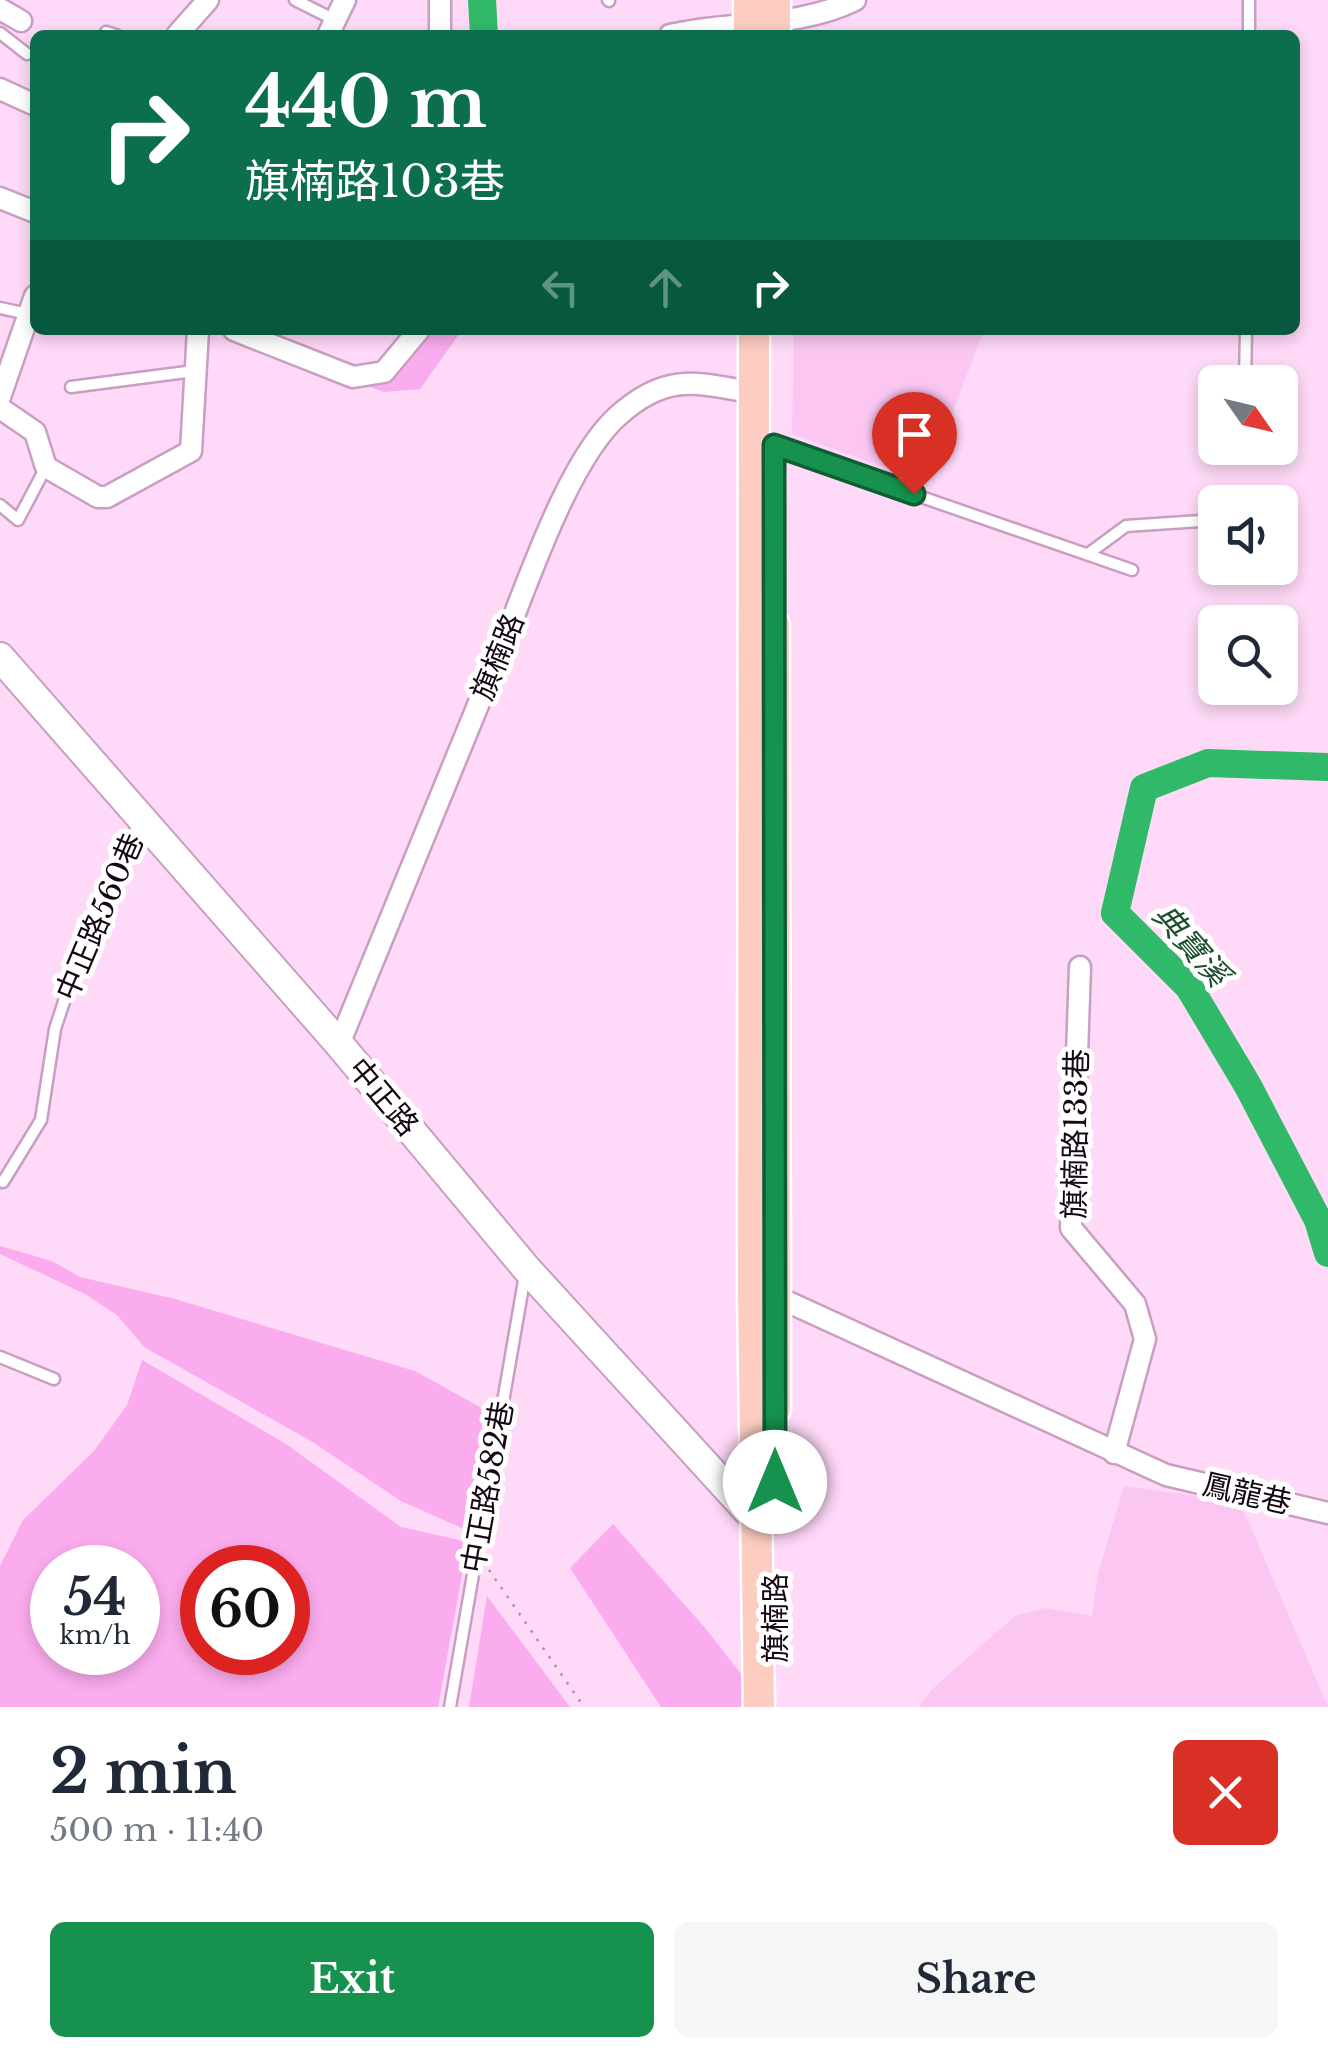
<!DOCTYPE html>
<meta charset="utf-8">
<style>
:root{--surface:#fff;--page:#f6f6f7;--text:#1f2937;--muted:#747a83;--accent:#16914e}
body{margin:0;font-family:"Libre Baskerville","Noto Sans TC",serif;background:var(--page);color:var(--text);height:100vh;display:flex;flex-direction:column;font-size:38px;white-space:nowrap}
*{box-sizing:border-box;margin:0}
p{font-size:32px;color:var(--muted)}
.icon{flex:none;width:55px;height:55px;fill:none;stroke:currentColor;stroke-width:2;stroke-linecap:round;stroke-linejoin:round}
.map{position:relative;height:1707px;overflow:hidden}
.side{display:flex;flex-direction:column;background:var(--surface);flex:1}
.side>*{flex:none}
.banner{position:absolute;left:30px;top:30px;width:1270px;height:305px;border-radius:15px;box-shadow:0 5px 15px #0003;background:#0b6e4f;color:#fff;overflow:hidden}
.needle{width:65px;rotate:124deg}
.tools{position:absolute;left:1198px;top:365px;display:grid;gap:20px}
.tools a{display:grid;place-items:center;width:100px;height:100px;border-radius:15px;background:var(--surface);box-shadow:0 5px 15px #0003;font-size:50px}
.speed{position:absolute;left:30px;top:1545px;display:flex;gap:20px;font-size:50px;font-weight:700;text-align:center}
.speed>*{display:grid;place-content:center;width:130px;height:130px;border-radius:50%;background:var(--surface);box-shadow:0 5px 15px #0003;line-height:1}
.speed small{font-size:25px;font-weight:400}
.speed .limit{border:15px solid #d22;background:#fff;color:#111}
.pin{position:absolute;display:grid;place-items:center;width:85px;height:85px;color:#fff;margin:-102px -42px;border-radius:50% 50% 50% 0;rotate:-45deg;box-shadow:0 0 10px #0007}
.pin .icon{rotate:45deg}
.me{position:absolute;width:110px;margin:-55px;rotate:0deg;stroke-linejoin:round;filter:drop-shadow(0 0 8px #0008)}
.turn{display:flex;align-items:center;gap:35px;height:210px;padding:0 50px;font-size:45px}
.turn .icon{width:130px;height:130px;stroke-width:2.5}
.turn b{display:block;font-size:70px;line-height:85px}
.lanes{display:flex;align-items:center;height:95px;padding:0 50px;background:#0003;justify-content:center;gap:50px;direction:ltr}
.lanes .off{opacity:.35}
.round{display:grid;place-items:center;flex:none;width:105px;height:105px;border-radius:15px;background:var(--page)}
.overview{display:flex;align-items:center;justify-content:space-between;height:170px;padding:0 50px}
h1{font-size:60px;font-weight:700;line-height:75px}
.button{display:flex;gap:20px;margin-top:auto;padding:20px 50px}
.button a{flex:1;height:115px;border-radius:15px;background:var(--accent);color:#fff;font-size:40px;font-weight:700;line-height:115px;text-align:center}
.button a+a{background:var(--page);color:var(--text)}
.map>svg:first-child{display:block}
.built{fill:#fbc7f2}
.green{fill:#fbacee;fill-rule:evenodd}
.lines{fill:none;stroke-linecap:round;stroke-linejoin:round}
.river{stroke:#30b969;stroke-width:28}
.lane-casing{stroke:#ca9ec2;stroke-width:15}
.street-casing{stroke:#ca9ec2;stroke-width:25}
.secondary-casing{stroke:#ca9ec2;stroke-width:32}
.primary-casing{stroke:#fff;stroke-width:35}
.path{stroke:#ac8ea6;stroke-width:2.5;stroke-dasharray:2.5 8;stroke-linecap:butt}
.lane{stroke:#fff;stroke-width:10}
.street{stroke:#fff;stroke-width:20}
.secondary{stroke:#fff;stroke-width:28}
.primary{stroke:#fecdc2;stroke-width:30}
.route-casing{stroke:#0e5e33;stroke-width:25}
.route{stroke:#16914e;stroke-width:18}
.labels{text-anchor:middle;stroke-width:10;stroke-linejoin:round;paint-order:stroke}
.street-label{font-size:30px;fill:#140612;stroke:#fff}
.water-label{font-size:32px;font-style:italic;fill:#1d4f2f;stroke:#fff}
</style>
<div class="map">
<svg width="1328" height="1707" viewBox="0 0 1328 1707">
<rect width="100%" height="100%" fill="#ffd9f8"/>
<!-- built -->
<g class="built">
<path d="M794,330H984L926,482L792,434Z"/>
<path d="M1124,1486L1240,1502L1328,1707H919L930,1691L1015,1616L1045,1608L1092,1616L1098,1573Z"/>
</g>
<!-- green -->
<g class="green">
<path d="M421,330H462L420,389L384,392L358,383Z"/>
<path d="M0,1246L52,1261L80,1277L175,1299L415,1371L487,1411L464,1529L401,1501L311,1441L144,1347L117,1315L85,1294L0,1254Z"/>
<path d="M142,1360L286,1444L401,1527L468,1542L438,1707H0V1566L23,1520L94,1451L127,1405ZM52,1568H138V1652H52ZM202,1568H288V1652H202Z"/>
<path d="M613,1524L706,1629L741,1674V1707H661L570,1568Z"/>
<path d="M487,1596L570,1707H469Z"/>
</g>
<g class="lines">
<!-- river -->
<g class="river">
<path d="M482,0L484,35"/>
<path d="M1328,767L1208,763L1144,788L1115,913L1189,987L1248,1086L1318,1220L1328,1253"/>
</g>
<defs>
<g id="lane">
<path d="M295,0L335,20"/>
<path d="M608,0L609,1"/>
<path d="M106,32L116,35"/>
<path d="M0,33L27,54"/>
<path d="M1249,35V0"/>
<path d="M0,308L28,314"/>
<path d="M1245,382L1246,330"/>
<path d="M71,387L194,371"/>
<path d="M760,441L1132,570"/>
<path d="M0,505L18,520L46,467"/>
<path d="M1088,554L1126,526L1215,520"/>
<path d="M3,1182L41,1120L55,1029L83,944L140,821"/>
<path d="M0,1357L54,1379"/>
<path d="M450,1707L525,1275"/>
</g>
<g id="street">
<path d="M440,0V35"/>
<path d="M0,9L21,21"/>
<path d="M177,35L208,0"/>
<path d="M328,35L345,0"/>
<path d="M670,35C731,21 798,28 855,0"/>
<path d="M0,89L35,105"/>
<path d="M0,198L35,212"/>
<path d="M234,330L353,377L384,372L419,330"/>
<path d="M0,397L35,296"/>
<path d="M0,408L35,432L46,467L98,497H107L191,451L198,330"/>
<path d="M1080,967L1071,1228L1135,1304L1145,1339L1114,1453"/>
<path d="M339,1044C393,912 447,781 501,649C527,585 569,457 620,414C668,372 697,383 755,393"/>
<path d="M765,1294L775,1296L1166,1475L1328,1513"/>
</g>
<path id="secondary" d="M0,657L339,1044L526,1268L757,1521L775,1519"/>
<g id="primary">
<path d="M749,0V35"/>
<path d="M775,0V35"/>
<path d="M754,330L753,1292L759,1707"/>
<path d="M774,625L775,1409"/>
</g>
</defs>
<!-- lane casing -->
<use href="#lane" class="lane-casing"/>
<!-- street casing -->
<use href="#street" class="street-casing"/>
<!-- secondary casing -->
<use href="#secondary" class="secondary-casing"/>
<!-- primary casing -->
<use href="#primary" class="primary-casing"/>
<!-- path -->
<path class="path" d="M489,1570L584,1707"/>
<!-- lane -->
<use href="#lane" class="lane"/>
<!-- street -->
<use href="#street" class="street"/>
<!-- secondary -->
<use href="#secondary" class="secondary"/>
<!-- primary -->
<use href="#primary" class="primary"/>
</g>
<g class="lines">
<defs>
<path id="route" d="M775,1482L774,445L914,494"/>
</defs>
<!-- route casing -->
<use href="#route" class="route-casing"/>
<!-- route -->
<use href="#route" class="route"/>
</g>
<g class="labels">
<!-- street labels -->
<g class="street-label">
<text transform="translate(498 657) rotate(-68)" y="10">旗楠路</text>
<text transform="translate(100 917) rotate(-67)" y="10">中正路560巷</text>
<text transform="translate(383 1097) rotate(50)" y="10">中正路</text>
<text transform="translate(1076 1134) rotate(-89)" y="10">旗楠路133巷</text>
<text transform="translate(488 1487) rotate(-80)" y="10">中正路582巷</text>
<text transform="translate(1247 1494) rotate(13)" y="10">鳳龍巷</text>
<text transform="translate(776 1618) rotate(-90)" y="10">旗楠路</text>
</g>
<!-- water labels -->
<g class="water-label">
<text transform="translate(1191 945) rotate(49)" y="11">典寶溪</text>
</g>
</g>
</svg>
<div class="tools">
<a><svg class="needle" viewBox="-14 -14 28 28"><path d="M0-13l5 13h-10z" fill="#e53935"/><path d="M0 13l5-13h-10z" fill="#747a83"/></svg></a>
<a><svg class="icon" aria-label="sound" viewBox="0 0 24 24"><path d="M4 9h4l5-4v14l-5-4H4zM17 9q2 3 0 6"/></svg></a>
<a><svg class="icon" aria-label="search" viewBox="0 0 24 24"><circle cx="10" cy="10" r="6"/><path d="M15 15l6 6"/></svg></a>
</div>
<div class="speed"><div>54<small>km/h</small></div><div class="limit">60</div></div>
<div class="pin" style="left:914px;top:494px;background:#d93025"><svg class="icon" aria-label="arrive" viewBox="0 0 24 24"><path d="M6 21V4h12l-3 4 3 4H6"/></svg></div>
<svg class="me" style="left:775px;top:1482px" viewBox="-20 -20 40 40"><circle r="19" fill="#fff"/><path d="M0-13L10 11 0 6-10 11z" fill="#16914e"/></svg>
<div class="banner">
<div class="turn"><svg class="icon" aria-label="right" viewBox="0 0 24 24"><path d="M7 20v-9h11M14 6l5 5-5 5"/></svg><div><b>440 m</b>旗楠路103巷</div></div>
<div class="lanes"><svg class="icon off" aria-label="left" viewBox="0 0 24 24"><path d="M17 20v-9H6M10 6l-5 5 5 5"/></svg><svg class="icon off" aria-label="ahead" viewBox="0 0 24 24"><path d="M12 20V5M6 11l6-6 6 6"/></svg><svg class="icon" aria-label="right" viewBox="0 0 24 24"><path d="M7 20v-9h11M14 6l5 5-5 5"/></svg></div>
</div>
</div>
<section class="side">
<div class="overview"><div><h1>2 min</h1><p>500 m · 11:40</p></div><a class="round" style="background:#d93025;color:#fff"><svg class="icon" aria-label="close" viewBox="0 0 24 24"><path d="M6 6l12 12M18 6L6 18"/></svg></a></div>
<div class="button"><a>Exit</a><a>Share</a></div>
</section>
